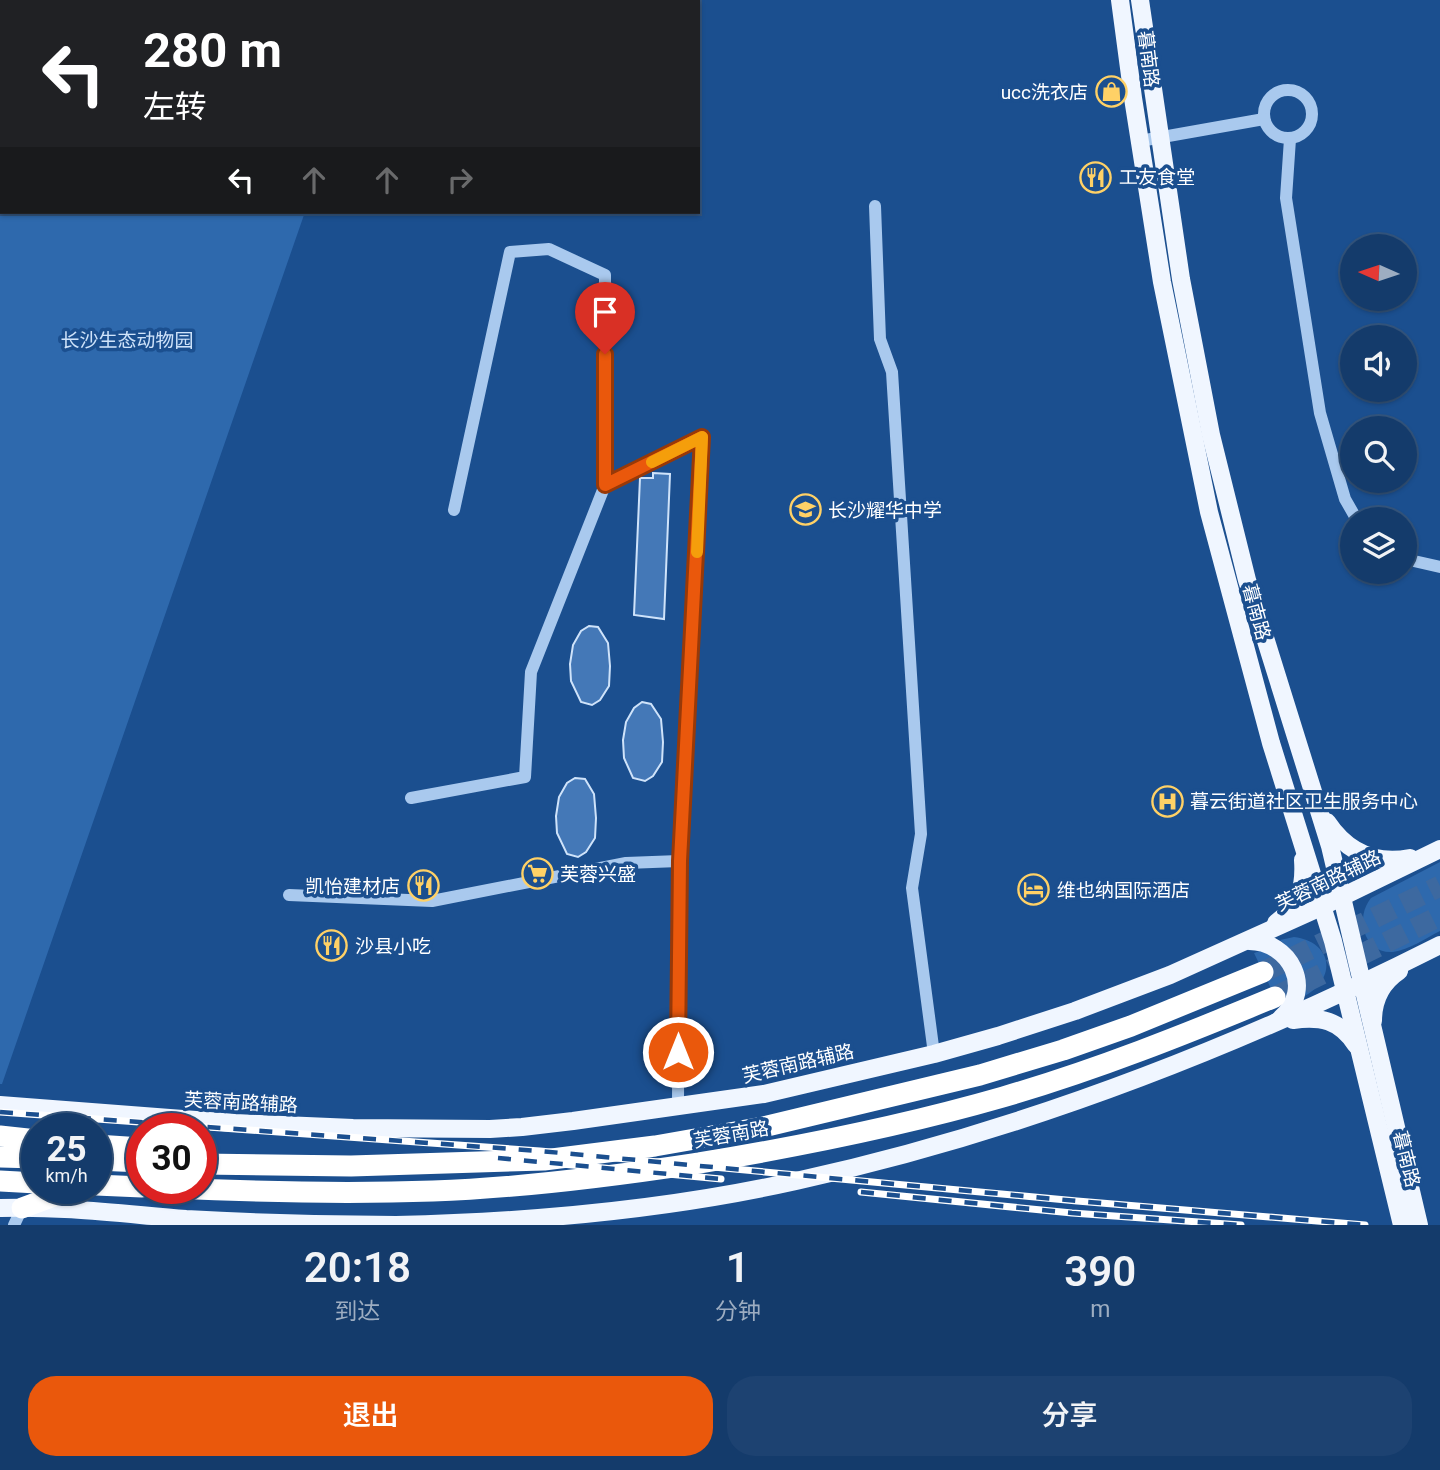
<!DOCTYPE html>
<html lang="zh">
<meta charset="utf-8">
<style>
:root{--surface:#143b6b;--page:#1d4271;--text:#f1f3f6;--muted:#9dadc1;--line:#33557e;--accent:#ea580c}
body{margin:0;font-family:Roboto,"Noto Sans SC",sans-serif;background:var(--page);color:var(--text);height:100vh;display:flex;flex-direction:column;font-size:26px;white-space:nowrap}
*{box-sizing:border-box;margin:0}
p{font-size:23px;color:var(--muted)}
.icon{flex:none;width:38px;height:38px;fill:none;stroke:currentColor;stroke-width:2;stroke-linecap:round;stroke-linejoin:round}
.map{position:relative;height:1225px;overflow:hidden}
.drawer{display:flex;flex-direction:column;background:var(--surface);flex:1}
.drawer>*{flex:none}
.guide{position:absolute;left:0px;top:0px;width:700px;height:214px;box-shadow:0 2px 5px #0004,0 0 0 2px var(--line);background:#202124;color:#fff;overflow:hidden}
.needle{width:46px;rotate:273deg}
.controls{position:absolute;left:1340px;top:234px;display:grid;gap:14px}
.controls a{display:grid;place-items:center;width:77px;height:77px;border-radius:50%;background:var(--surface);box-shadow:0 2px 5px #0004,0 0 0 2px var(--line);font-size:35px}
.speed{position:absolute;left:21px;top:1113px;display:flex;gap:14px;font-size:35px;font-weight:700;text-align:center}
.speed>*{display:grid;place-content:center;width:91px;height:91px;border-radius:50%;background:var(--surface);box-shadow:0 2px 5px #0004,0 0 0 2px var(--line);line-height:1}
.speed small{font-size:18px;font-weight:400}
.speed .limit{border:10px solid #d22;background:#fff;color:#111}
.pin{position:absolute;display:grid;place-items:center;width:60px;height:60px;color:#fff;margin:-72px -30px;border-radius:50% 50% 50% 0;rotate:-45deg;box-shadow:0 0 7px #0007}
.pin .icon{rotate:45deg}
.me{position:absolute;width:77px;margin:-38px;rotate:0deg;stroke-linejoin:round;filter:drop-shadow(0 0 5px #0008)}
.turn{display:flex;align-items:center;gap:24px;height:147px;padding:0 28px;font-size:32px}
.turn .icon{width:91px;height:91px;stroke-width:2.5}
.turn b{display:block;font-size:49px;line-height:60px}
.lanes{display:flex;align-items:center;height:66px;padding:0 28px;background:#0003;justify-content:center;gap:35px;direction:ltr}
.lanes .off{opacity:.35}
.eta{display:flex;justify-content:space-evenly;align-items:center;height:119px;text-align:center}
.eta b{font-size:42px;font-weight:600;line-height:49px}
.primary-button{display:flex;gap:14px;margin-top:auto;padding:14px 28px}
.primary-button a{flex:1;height:80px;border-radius:28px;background:var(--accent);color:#fff;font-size:28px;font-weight:600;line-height:80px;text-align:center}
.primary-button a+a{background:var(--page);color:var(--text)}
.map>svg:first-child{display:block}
.green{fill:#2e69ad}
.building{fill:#4478b7;stroke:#cfe3fa;stroke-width:2}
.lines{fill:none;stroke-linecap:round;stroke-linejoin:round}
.highway-tunnel{stroke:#3d69a0;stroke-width:21;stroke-dasharray:21 10;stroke-linecap:butt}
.minor{stroke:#a9c9ee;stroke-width:12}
.major{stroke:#f0f6ff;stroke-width:18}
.highway{stroke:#fff;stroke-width:21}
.rail-casing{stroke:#fff;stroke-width:7}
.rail{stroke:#1b4f8f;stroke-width:4.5;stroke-dasharray:13;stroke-linecap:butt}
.route-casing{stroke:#983908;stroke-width:18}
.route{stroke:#ea580c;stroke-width:12}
.slow{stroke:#f59e0b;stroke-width:12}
.labels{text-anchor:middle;stroke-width:7;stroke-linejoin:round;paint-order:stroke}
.street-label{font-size:19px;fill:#fff;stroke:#1b4f8f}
.poi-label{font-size:19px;fill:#fff;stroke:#1b4f8f;text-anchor:start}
.park-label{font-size:19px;fill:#cfe3fa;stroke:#1b4f8f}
</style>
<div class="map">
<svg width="1440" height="1225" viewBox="0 0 1440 1225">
<rect width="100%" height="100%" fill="#1b4f8f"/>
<!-- green -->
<g class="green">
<path d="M0,0H379L2,2V212H305L2,1084H0Z"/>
<path d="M1440,862V931C1426,938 1409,950 1393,952C1363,954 1355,917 1371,898Z"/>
<path d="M1294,937C1333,942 1338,979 1303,997C1307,974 1297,955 1280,940Z"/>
<path d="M1260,951L1274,955L1287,973L1290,994L1280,1007L1254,953Z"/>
</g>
<!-- building -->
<g class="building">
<path d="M653,473L670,474L664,619L634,615L640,478H653Z"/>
<path d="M589,626L598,627L608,643L610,666L609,686L600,700L592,705L581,702L571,681L570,664L573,645L581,631Z"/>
<path d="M642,702L651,704L661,719L663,742L662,762L653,776L645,781L633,778L624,758L623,740L626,722L634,708Z"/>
<path d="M575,778L585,779L594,794L596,818L595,838L586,852L578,857L567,854L557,833L556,816L559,797L567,783Z"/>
</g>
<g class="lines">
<!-- highway-tunnel -->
<g class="highway-tunnel">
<path d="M1263,972L1440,886"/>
<path d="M1275,997L1440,916"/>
</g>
<!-- minor -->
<g class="minor">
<circle cx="1288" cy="114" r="24"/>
<path d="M1290,139L1286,198L1320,413L1345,499L1357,520"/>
<path d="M1140,141L1264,119"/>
<path d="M875,206L880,339L892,372L921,834L912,888L934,1054"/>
<path d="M454,510L510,252L549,249L605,275V485"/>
<path d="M1405,559L1440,567"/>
<path d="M411,798L525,777L531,672L605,485L702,437L679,861L678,1107"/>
<path d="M289,895L432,901L626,863L679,861"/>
<path d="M14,1225L22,1208"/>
</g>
<!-- major -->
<g class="major">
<path d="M1120,0L1133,98L1162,282L1209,512L1271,743L1333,941L1402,1225"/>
<path d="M1140,0L1181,279L1211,435L1247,580L1330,846L1419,1225"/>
<path d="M1327,822C1347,852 1374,865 1410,858"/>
<path d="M1276,923C1299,906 1305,888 1303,860"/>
<path d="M1249,941C1290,941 1315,989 1281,1018"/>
<path d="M1293,1020C1320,1016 1340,1020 1356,1045"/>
<path d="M1373,1021C1373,1000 1381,983 1399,971"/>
<path d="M0,1105L235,1123L353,1128L490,1129L522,1127L573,1121L764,1094L934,1054L998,1036L1075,1011L1170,975L1323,906L1440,849"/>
<path d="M0,1208C63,1206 124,1214 186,1219C256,1223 326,1225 396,1225C529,1222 666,1210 796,1181C1020,1132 1236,1048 1440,945"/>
</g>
<!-- highway -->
<g class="highway">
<path d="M0,1136L37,1140"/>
<path d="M96,1145L142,1148"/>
<path d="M0,1157L37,1158"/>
<path d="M96,1160L142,1162"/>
<path d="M201,1164L351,1166L544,1160L655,1146L763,1127L980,1075L1063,1050L1131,1026L1263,972"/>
<path d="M0,1181L37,1183"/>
<path d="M96,1185L142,1187"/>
<path d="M172,1188C259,1192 346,1194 433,1191C520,1188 607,1177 693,1164C797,1147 902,1126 1003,1097C1096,1070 1186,1034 1275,997"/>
<path d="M22,1208L76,1188"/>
</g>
<defs>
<g id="rail">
<path d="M0,1112L540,1151L1077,1201L1365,1225"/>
<path d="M498,1158L721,1179"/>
<path d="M861,1192L1072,1213L1241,1225"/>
</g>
</defs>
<!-- rail casing -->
<use href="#rail" class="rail-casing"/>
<!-- rail -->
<use href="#rail" class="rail"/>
</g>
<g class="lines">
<defs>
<path id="route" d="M605,354V485L702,437L680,861L678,1052"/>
</defs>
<!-- route casing -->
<use href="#route" class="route-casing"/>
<!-- route -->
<use href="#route" class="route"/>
<!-- slow -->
<path class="slow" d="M652,462L702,437L697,552"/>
</g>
<!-- icons -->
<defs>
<symbol id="shop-ring" viewBox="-11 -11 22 22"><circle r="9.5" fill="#1b4f8f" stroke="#ffd166" stroke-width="1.5"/><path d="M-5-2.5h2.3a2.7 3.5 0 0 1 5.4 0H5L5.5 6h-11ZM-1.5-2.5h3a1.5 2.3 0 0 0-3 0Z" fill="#ffd166"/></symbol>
<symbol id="restaurant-ring" viewBox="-11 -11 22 22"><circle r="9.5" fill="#1b4f8f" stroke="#ffd166" stroke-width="1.5"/><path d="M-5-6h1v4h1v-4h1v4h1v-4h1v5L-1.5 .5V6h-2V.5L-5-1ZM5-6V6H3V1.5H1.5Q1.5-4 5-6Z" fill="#ffd166"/></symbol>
<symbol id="school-ring" viewBox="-11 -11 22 22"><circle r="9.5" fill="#1b4f8f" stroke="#ffd166" stroke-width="1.5"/><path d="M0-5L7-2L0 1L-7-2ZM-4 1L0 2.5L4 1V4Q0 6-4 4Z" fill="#ffd166"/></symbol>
<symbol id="hospital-ring" viewBox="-11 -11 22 22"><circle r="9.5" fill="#1b4f8f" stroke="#ffd166" stroke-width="1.5"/><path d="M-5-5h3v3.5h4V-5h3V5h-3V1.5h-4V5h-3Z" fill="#ffd166"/></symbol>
<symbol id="supermarket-ring" viewBox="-11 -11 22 22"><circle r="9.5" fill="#1b4f8f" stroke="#ffd166" stroke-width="1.5"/><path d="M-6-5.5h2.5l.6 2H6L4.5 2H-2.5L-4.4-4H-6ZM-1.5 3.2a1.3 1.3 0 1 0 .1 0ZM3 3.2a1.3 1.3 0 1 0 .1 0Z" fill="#ffd166"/></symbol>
<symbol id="hotel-ring" viewBox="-11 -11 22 22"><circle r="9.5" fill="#1b4f8f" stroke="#ffd166" stroke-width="1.5"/><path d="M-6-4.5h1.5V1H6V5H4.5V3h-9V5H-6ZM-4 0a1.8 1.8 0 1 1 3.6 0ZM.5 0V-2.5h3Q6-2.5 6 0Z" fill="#ffd166"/></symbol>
</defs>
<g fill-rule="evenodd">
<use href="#shop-ring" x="1094" y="74" width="35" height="35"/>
<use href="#restaurant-ring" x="1078" y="160" width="35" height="35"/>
<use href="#school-ring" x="788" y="492" width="35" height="35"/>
<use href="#hospital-ring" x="1150" y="784" width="35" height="35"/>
<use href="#supermarket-ring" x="520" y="856" width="35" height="35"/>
<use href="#restaurant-ring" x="406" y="868" width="35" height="35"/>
<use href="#hotel-ring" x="1016" y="872" width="35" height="35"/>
<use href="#restaurant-ring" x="314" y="928" width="35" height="35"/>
</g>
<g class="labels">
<!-- street labels -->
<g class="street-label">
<text transform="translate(1149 59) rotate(83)" y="7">暮南路</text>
<text transform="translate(1257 612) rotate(75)" y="7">暮南路</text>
<text transform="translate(1328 880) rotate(-26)" y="7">芙蓉南路辅路</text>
<text transform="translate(798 1063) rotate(-13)" y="7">芙蓉南路辅路</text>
<text transform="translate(241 1102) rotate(3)" y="7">芙蓉南路辅路</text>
<text transform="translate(731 1134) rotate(-10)" y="7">芙蓉南路</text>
<text transform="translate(1407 1159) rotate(76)" y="7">暮南路</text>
</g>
<!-- poi labels -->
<g class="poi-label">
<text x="1088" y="99" text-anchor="end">ucc洗衣店</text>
<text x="1119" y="184">工友食堂</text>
<text x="828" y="517">长沙耀华中学</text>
<text x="1190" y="808">暮云街道社区卫生服务中心</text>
<text x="560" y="881">芙蓉兴盛</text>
<text x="400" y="893" text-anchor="end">凯怡建材店</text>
<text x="1057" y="897">维也纳国际酒店</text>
<text x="355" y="953">沙县小吃</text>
</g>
<!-- park labels -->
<g class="park-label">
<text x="127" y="347">长沙生态动物园</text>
</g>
</g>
</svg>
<div class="controls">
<a><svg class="needle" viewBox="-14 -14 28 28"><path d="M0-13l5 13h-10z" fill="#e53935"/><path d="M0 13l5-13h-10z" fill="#9dadc1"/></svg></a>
<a><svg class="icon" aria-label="sound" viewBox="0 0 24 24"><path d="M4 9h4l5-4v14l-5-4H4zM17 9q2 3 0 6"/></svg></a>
<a><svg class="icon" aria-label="search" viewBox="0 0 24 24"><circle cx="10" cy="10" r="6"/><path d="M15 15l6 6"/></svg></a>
<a><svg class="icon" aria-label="layers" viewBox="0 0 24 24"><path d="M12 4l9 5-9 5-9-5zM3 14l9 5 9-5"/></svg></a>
</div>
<div class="speed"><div>25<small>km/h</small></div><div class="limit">30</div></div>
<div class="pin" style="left:605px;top:354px;background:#d93025"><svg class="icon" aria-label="arrive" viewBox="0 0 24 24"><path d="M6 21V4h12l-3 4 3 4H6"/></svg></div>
<svg class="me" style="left:678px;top:1052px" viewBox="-20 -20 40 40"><circle r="17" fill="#ea580c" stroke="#fff" stroke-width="3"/><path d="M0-11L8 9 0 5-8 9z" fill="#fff"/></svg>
<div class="guide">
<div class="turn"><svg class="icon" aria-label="left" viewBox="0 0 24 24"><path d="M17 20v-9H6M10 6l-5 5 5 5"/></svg><div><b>280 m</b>左转</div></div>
<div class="lanes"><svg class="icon" aria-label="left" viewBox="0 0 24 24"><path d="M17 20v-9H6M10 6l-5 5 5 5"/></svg><svg class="icon off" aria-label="ahead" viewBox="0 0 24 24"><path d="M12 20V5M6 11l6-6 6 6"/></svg><svg class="icon off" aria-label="ahead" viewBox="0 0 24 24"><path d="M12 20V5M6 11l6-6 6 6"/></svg><svg class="icon off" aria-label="right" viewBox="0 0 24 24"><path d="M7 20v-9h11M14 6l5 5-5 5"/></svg></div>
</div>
</div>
<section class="drawer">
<div class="eta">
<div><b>20:18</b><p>到达</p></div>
<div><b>1</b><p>分钟</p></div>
<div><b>390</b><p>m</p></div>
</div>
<div class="primary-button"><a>退出</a><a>分享</a></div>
</section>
